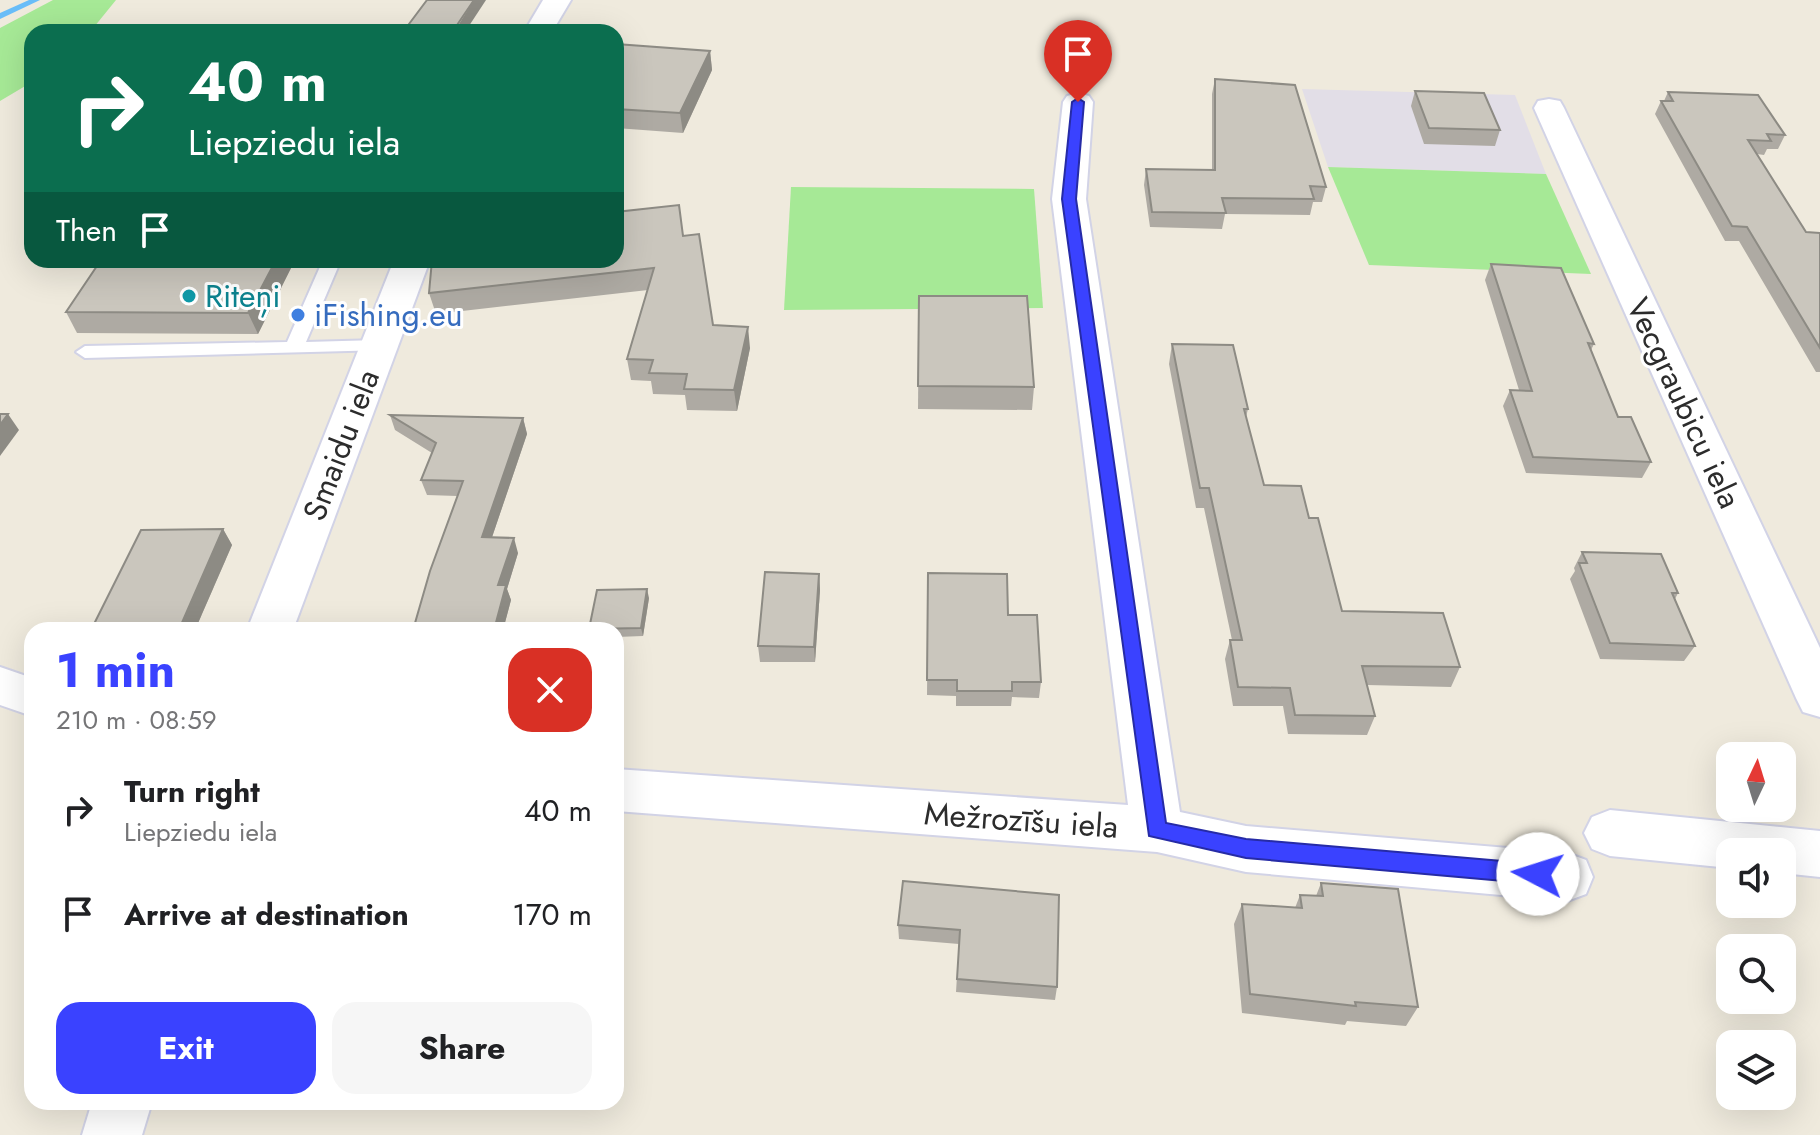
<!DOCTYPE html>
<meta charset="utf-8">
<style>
:root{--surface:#fff;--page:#f6f6f6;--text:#202124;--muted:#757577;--accent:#3a42ff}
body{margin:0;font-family:Jost,sans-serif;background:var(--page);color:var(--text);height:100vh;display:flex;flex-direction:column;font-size:30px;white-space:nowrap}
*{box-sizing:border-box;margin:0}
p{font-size:26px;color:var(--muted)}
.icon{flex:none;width:44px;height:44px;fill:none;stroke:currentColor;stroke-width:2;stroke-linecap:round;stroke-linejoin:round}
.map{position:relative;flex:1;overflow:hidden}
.panel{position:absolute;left:24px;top:622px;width:600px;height:488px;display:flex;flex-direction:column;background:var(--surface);border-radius:24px;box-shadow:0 8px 32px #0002}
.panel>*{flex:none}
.banner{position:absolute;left:24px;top:24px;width:600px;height:244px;border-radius:24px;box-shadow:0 8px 32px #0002;background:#0b6e4f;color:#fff;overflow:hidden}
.needle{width:52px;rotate:4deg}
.buttons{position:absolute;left:1716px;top:742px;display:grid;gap:16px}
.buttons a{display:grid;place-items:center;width:80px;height:80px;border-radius:16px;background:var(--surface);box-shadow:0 8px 32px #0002;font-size:40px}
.pin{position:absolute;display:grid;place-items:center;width:68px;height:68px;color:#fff;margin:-82px -34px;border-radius:50% 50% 50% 0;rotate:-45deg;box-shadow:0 0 8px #0007}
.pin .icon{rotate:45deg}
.me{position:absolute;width:88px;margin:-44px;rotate:275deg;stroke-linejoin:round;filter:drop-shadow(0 0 6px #0008)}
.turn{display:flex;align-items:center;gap:28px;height:168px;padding:0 32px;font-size:36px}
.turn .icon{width:104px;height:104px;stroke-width:2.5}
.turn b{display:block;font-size:56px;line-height:68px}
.then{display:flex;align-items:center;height:76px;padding:0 32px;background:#0003;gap:16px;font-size:30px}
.round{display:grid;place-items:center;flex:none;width:84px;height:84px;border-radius:24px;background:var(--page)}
.summary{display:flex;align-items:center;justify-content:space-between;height:136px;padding:0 32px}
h1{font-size:48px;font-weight:700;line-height:60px;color:var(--accent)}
.action{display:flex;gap:16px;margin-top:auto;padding:16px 32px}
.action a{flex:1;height:92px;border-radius:24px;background:var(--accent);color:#fff;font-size:32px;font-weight:700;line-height:92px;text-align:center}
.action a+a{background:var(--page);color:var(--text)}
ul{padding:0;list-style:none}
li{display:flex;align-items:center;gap:24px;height:104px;padding:0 32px}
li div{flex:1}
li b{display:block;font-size:30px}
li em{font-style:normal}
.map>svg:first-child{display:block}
.industrial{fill:#e2dee7}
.green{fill:#a6e996}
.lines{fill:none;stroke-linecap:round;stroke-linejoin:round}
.stream{fill:#69bdf8;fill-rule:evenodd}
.service-casing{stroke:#d2d3e6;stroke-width:4}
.minor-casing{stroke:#d2d3e6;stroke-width:4}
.service{fill:#fff;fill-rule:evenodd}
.minor{fill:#fff;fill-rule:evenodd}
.wall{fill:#aeaaa3}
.shaded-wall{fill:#8d8b84}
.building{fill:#cac6bd;stroke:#8d8b84;stroke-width:2}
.route{fill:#3a42ff;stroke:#262ba6;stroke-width:2}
.culture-dot{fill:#0f9aa8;stroke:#fff;stroke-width:3}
.shop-dot{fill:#3f7fe0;stroke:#fff;stroke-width:3}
.labels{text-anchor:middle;stroke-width:6;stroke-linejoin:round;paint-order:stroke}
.culture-label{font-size:32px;fill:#0d838f;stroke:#fff;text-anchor:start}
.shop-label{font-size:32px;fill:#366cbe;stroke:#fff;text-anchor:start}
.street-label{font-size:32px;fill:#2c2c2c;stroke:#fff}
</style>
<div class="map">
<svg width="1820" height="1135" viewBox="0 0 1820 1135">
<rect width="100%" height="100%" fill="#efeadd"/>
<!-- industrial -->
<path class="industrial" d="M1302,89L1515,95L1546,174L1328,167Z"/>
<!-- green -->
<g class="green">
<path d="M53,0H116L90,32H32V82L0,101V28Z"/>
<path d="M1328,167L1546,174L1591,274L1369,265Z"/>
<path d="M791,187L1034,189L1043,308L784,310Z"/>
</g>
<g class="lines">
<!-- stream -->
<path class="stream" d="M29,0H40L0,19V13Z"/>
<defs>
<path id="service" d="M323,260H341L306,342L379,340L388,346L386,350L85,358L76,352L85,346L287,342Z"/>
<g id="minor">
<path d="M543,0H571L552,32H524Z"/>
<path d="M1078,93L1089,96L1093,102L1086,199L1180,812L1246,826L1567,853L1586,860L1593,877L1586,894L1567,901L1246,872L1157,852L616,811V769L1128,805L1052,199L1063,102L1067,96Z"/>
<path d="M1549,99L1560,101L1564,108L1820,648V717L1803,712L1796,698L1534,108L1538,101Z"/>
<path d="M394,260H430L293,630H247Z"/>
<path d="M0,667L32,678V716L0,705Z"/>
<path d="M1610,810L1820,831V877L1782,873V852H1730V868L1610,856L1592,849L1584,833L1592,817Z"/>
<path d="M92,1102H152L142,1135H82Z"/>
</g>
</defs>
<!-- service casing -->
<use href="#service" class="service-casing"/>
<!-- minor casing -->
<use href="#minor" class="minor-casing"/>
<!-- service -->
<use href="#service" class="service"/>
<!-- minor -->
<use href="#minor" class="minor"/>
</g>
<!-- wall -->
<g class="wall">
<path d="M406,28L465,32H407Z"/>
<path d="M616,44L710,51L712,70L683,133L616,128Z"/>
<path d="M1215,79L1326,187L1322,202H1313L1310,215L1225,214L1222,229L1150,227L1144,185L1146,169L1212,170V94Z"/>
<path d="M1415,91L1500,130L1495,146L1424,144L1411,106Z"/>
<path d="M1668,92L1785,135L1778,149H1767L1764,155L1757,154L1806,232L1820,233V372H1816L1739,241H1725L1655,114L1661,101H1664Z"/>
<path d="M683,236L713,325L750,348L737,411L687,410L685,395L653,394L651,381L631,380L627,359L648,290L436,314L429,293Z"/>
<path d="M295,260L258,334L77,333L66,312Z"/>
<path d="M1491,264L1594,344L1591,350L1618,417L1651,462L1642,478L1526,473L1503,406L1510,390H1519L1485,280Z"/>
<path d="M919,296L1034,387L1032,410L918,409Z"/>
<path d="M1172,344L1248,409L1246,417L1264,485L1309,518L1342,611L1460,667L1451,687L1367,685L1375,716L1367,735L1288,734L1283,706H1233L1225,659L1230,640H1232L1204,508H1196L1169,364Z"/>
<path d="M390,415L523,418L527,434L492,537L518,553L507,589L511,600L503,630H413L457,496L427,495L421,480L432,453L395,430Z"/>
<path d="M223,529L232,545L195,630H94L92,628Z"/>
<path d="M1582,552L1678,593L1675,599L1695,646L1684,661L1600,659L1570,579L1575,571L1574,568Z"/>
<path d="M819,574L820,590L815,662H760L758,646Z"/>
<path d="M928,589L1008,615L1041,682L1039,698L1012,697L1011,706H956V696L927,695Z"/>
<path d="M649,598L643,636L616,637V630H590L589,629Z"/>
<path d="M903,881L1057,987L1055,1000L956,992L959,944L899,939L898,925Z"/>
<path d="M1321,883L1418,1007L1406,1026L1347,1021L1345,1025L1242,1013L1234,924L1242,904L1295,908L1300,895L1316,896Z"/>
</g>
<!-- shaded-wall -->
<g class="shaded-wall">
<path d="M474,0H486L465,32H454Z"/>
<path d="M710,51L712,70L683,133L680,113Z"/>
<path d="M276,260H295L258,334L248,313Z"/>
<path d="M748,327L750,348L737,411L734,390Z"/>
<path d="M8,414L19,430L0,456V425Z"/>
<path d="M523,418L527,434L487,552L482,537Z"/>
<path d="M223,529L232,545L195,630H184L181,625Z"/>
<path d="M514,538L518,553L507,589L511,600L503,630H494L498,585Z"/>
<path d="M819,574L820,590L815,662L814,647Z"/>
<path d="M647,589L649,598L643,636L641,628Z"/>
</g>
<!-- building -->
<g class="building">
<path d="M427,0H474L453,31L406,28Z"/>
<path d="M616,44L710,51L680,113L616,109Z"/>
<path d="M1215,79L1295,85L1326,187L1310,186L1314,199L1222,198L1226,213L1152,212L1146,169L1215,170Z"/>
<path d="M1415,91L1484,93L1500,130L1429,128Z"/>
<path d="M1668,92L1758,95L1785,135L1767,134L1771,141L1748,140L1806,232L1820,233V348L1747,227L1732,226L1661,101H1673Z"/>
<path d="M679,205L683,236L699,234L713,325L748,327L734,390L684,389L687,374L649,373L653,360L627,359L654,268L429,293L432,260H616V212Z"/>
<path d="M101,260H276L248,313L66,312Z"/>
<path d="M1491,264L1561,268L1594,344L1588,343L1618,417H1631L1651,462L1533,457L1510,390L1532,391Z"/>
<path d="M919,296H1027L1034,387L918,386Z"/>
<path d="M1172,344L1233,345L1248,409H1244L1264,485L1301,486L1309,518H1318L1342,611L1443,613L1460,667L1362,666L1375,716L1295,715L1290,688L1238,687L1230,640H1242L1209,488H1200Z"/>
<path d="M0,414H8L0,425Z"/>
<path d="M390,415L523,418L482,537L514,538L498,585H506L494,630H413L430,571L463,481L421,480L436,443Z"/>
<path d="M223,529L181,625H162L156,630H121L119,628H92L141,530Z"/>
<path d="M1582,552L1661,554L1678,593H1672L1695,646L1610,643L1579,563H1587Z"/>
<path d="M765,572L819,574L814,647L758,646Z"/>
<path d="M928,573L1007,574L1008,615H1037L1041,682H1012V691H957V680H927Z"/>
<path d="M647,589L641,628L589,629L597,590Z"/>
<path d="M903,881L1059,895L1057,987L957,979L960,930L898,925Z"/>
<path d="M1321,883L1398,889L1418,1007L1355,1002L1356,1006L1250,994L1242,904L1302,908L1300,895L1323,896Z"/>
</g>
<!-- route -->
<path class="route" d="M1078,98L1084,102L1076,199L1166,823L1246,839L1538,864L1546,867L1549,874L1546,881L1538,884L1246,858L1149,836L1062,199L1072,102Z"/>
<!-- markers -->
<circle class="culture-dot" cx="189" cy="296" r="8"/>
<circle class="shop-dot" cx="298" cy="315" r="8"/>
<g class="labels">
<!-- culture labels -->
<g class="culture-label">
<text x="205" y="307">Riteņi</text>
</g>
<!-- shop labels -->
<g class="shop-label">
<text x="314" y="326">iFishing.eu</text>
</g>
<!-- street labels -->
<g class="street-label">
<text transform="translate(1684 403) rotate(65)" y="11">Vecgraubicu iela</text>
<text transform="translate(341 445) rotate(-69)" y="11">Smaidu iela</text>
<text transform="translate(1021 820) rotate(4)" y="11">Mežrozīšu iela</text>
</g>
</g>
</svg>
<div class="buttons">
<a><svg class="needle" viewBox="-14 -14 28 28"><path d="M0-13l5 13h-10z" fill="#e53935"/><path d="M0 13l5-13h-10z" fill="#757577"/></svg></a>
<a><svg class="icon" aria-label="sound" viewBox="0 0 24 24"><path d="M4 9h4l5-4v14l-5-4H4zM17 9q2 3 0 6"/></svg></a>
<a><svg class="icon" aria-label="search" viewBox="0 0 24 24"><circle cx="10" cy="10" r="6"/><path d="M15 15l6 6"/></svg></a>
<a><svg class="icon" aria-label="layers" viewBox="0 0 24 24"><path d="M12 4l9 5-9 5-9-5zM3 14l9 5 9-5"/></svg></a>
</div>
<div class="pin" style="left:1078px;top:102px;background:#d93025"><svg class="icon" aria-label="arrive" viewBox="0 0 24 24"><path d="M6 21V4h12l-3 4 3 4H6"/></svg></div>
<svg class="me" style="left:1538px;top:874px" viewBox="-20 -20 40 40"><circle r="19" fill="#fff"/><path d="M0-13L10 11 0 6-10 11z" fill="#3a42ff"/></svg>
<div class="banner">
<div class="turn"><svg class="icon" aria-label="right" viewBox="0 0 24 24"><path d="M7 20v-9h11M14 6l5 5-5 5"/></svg><div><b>40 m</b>Liepziedu iela</div></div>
<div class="then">Then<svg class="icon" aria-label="arrive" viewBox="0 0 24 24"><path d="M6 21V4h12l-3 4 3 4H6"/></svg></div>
</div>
<section class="panel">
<div class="summary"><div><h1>1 min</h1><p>210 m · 08:59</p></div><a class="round" style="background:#d93025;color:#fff"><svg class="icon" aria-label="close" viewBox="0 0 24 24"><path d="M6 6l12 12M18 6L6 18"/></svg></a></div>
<ul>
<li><svg class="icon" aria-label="right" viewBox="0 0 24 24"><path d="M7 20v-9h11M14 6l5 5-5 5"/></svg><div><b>Turn right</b><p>Liepziedu iela</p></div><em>40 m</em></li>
<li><svg class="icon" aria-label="arrive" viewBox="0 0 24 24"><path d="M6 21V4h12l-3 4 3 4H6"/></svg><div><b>Arrive at destination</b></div><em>170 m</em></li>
</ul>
<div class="action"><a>Exit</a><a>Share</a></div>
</section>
</div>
